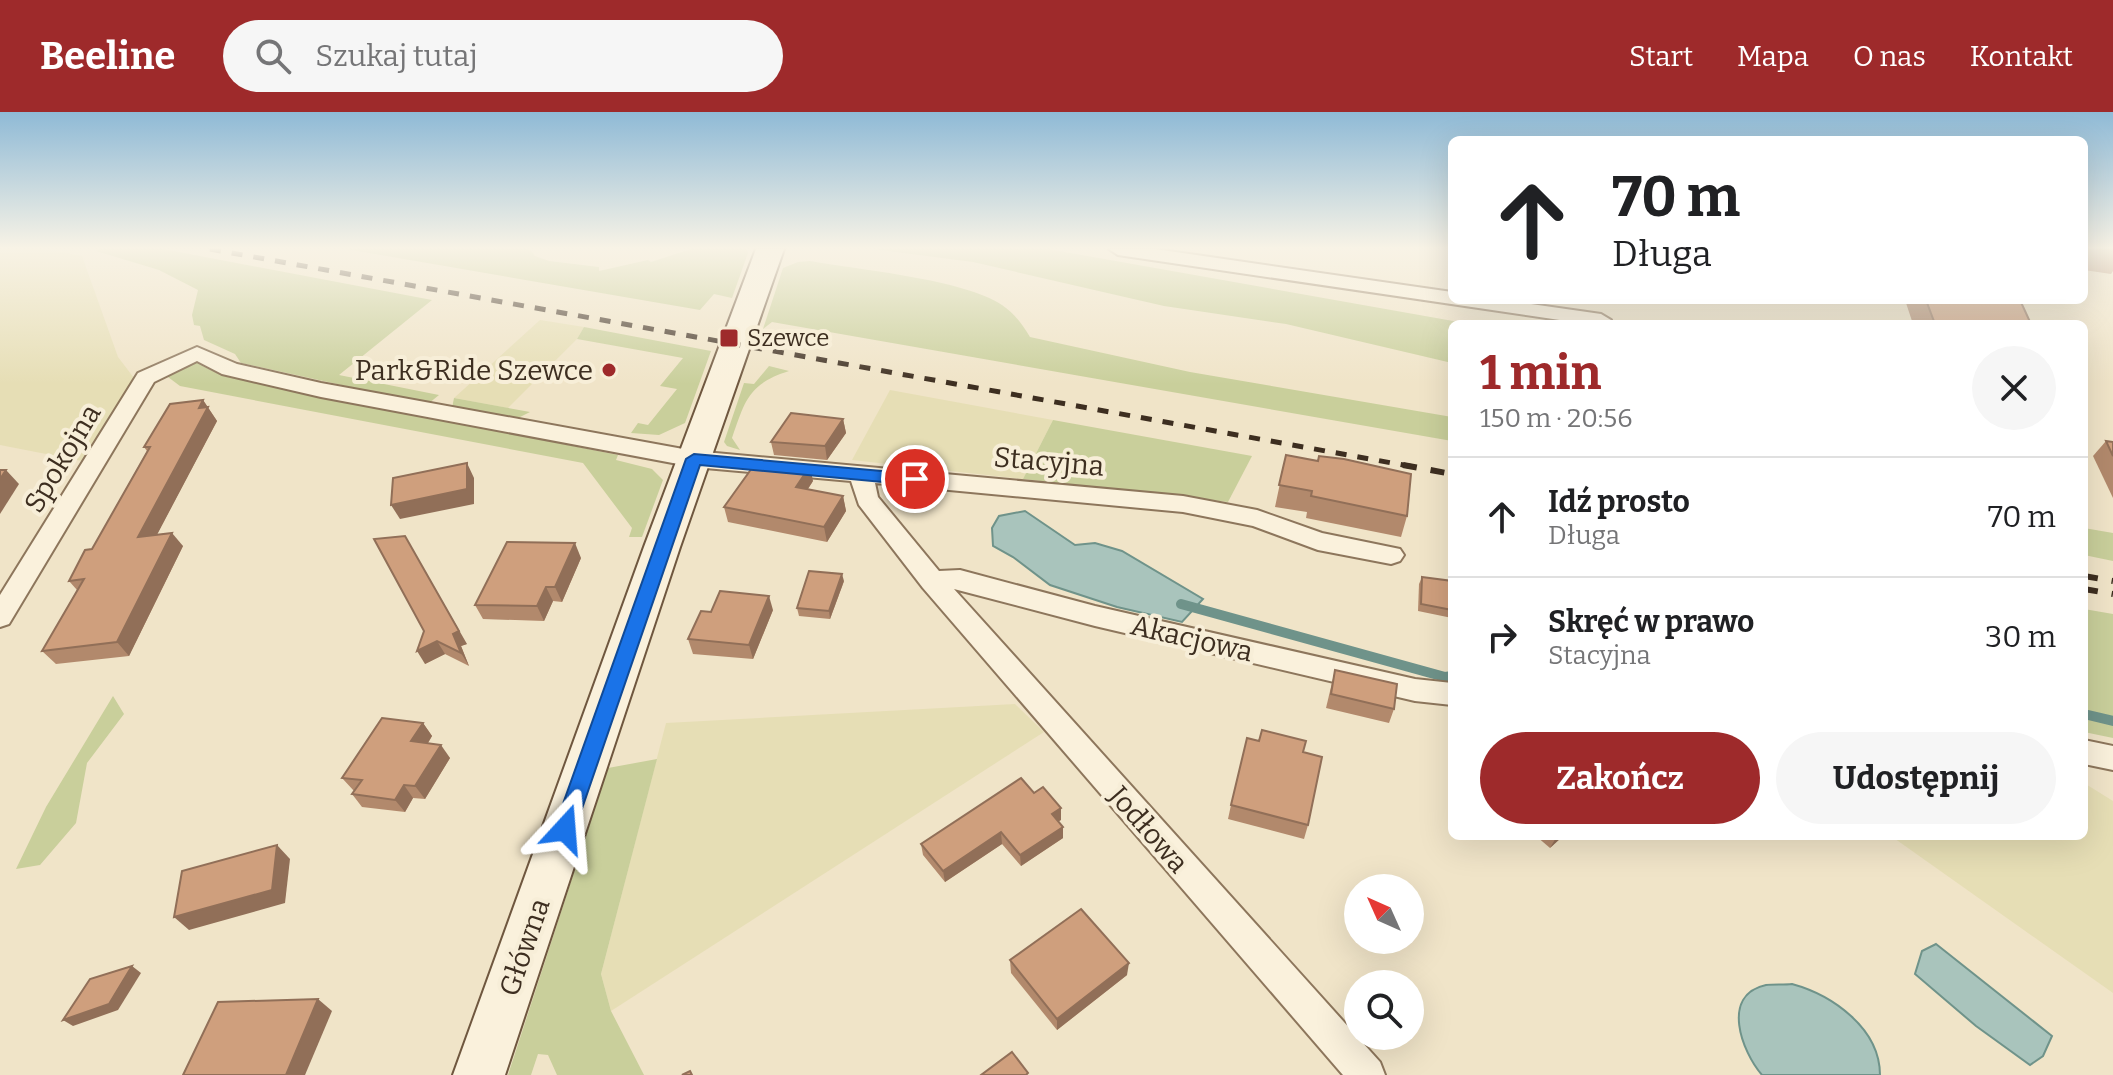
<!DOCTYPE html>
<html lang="pl">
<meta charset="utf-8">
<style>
:root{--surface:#fff;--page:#f6f6f6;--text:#202124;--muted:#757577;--line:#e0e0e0;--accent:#9e2a2b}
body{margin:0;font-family:Bitter,serif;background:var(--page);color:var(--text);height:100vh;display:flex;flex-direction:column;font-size:30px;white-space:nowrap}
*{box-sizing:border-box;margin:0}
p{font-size:26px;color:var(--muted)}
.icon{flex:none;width:44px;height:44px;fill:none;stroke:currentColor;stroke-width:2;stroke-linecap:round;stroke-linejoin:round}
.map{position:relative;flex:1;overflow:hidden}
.side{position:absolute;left:1448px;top:208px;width:640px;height:520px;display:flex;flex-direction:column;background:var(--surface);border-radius:12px;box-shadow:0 8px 32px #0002}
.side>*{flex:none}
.guide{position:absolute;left:1448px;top:24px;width:640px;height:168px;border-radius:12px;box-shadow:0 8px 32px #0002;background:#fff;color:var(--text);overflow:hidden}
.needle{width:52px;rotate:315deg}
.fabs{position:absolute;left:1344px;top:762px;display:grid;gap:16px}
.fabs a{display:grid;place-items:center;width:80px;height:80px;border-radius:50%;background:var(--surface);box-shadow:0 8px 32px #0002;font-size:40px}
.pin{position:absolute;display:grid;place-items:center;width:68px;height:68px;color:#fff;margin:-34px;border:4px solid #fff;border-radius:50%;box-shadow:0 2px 8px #0007}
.me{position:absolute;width:88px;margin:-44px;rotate:19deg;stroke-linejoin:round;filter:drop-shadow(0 0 6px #0008)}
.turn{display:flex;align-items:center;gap:28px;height:168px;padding:0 32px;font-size:36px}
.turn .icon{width:104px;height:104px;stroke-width:2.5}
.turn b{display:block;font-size:56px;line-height:68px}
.round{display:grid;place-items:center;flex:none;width:84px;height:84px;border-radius:42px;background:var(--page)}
.head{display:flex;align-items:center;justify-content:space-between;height:136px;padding:0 32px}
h1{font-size:48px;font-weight:700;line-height:60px;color:var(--accent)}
.cta{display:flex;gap:16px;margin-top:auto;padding:16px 32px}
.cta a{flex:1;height:92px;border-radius:48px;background:var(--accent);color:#fff;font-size:32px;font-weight:700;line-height:92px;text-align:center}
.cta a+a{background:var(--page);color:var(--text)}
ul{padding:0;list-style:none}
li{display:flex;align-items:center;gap:24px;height:120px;padding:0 32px;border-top:2px solid var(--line)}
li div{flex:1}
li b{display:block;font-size:30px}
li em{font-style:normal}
header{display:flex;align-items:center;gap:48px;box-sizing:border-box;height:112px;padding:0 40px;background:var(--accent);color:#fff}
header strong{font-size:38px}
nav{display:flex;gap:44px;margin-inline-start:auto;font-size:28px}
.search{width:560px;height:72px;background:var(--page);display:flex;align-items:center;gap:20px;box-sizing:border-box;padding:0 28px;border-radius:44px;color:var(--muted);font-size:30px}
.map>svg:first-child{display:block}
.farmland{fill:#e6deb5}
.green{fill:#c9cf9b}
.water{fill:#a9c4bc;stroke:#6f938a;stroke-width:2}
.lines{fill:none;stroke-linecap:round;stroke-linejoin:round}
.stream{stroke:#6f938a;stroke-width:10}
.street-casing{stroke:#8d765c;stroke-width:4}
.secondary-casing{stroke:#6f573f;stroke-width:4}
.street{fill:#faf1dc;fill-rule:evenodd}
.secondary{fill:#faf1dc;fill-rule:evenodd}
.rail-far1{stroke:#3d2e20;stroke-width:5;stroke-dasharray:11 11;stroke-linecap:butt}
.rail{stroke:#3d2e20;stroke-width:6;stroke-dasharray:14 14;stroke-linecap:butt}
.wall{fill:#b2896c}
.shaded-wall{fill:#916f58}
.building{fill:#cf9f7d;stroke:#916f58;stroke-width:2}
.route{fill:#1a73e8;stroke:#114b97;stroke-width:2}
.poi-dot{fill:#9e2a2b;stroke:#f7eed8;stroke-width:3}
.labels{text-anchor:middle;stroke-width:8;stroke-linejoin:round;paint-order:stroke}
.far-poi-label{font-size:24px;fill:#3d2e20;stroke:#f7eed8;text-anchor:start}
.poi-label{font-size:28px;fill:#3d2e20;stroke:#f7eed8;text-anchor:end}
.street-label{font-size:28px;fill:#3d2e20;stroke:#f7eed8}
</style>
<header>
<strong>Beeline</strong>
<div class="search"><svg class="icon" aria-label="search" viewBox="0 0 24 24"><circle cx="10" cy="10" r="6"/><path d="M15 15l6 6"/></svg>Szukaj tutaj</div>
<nav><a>Start</a><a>Mapa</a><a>O nas</a><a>Kontakt</a></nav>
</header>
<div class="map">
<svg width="2113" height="963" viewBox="0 0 2113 963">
<rect width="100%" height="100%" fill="#f0e4c8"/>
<!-- farmland -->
<g class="farmland">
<path d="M0,137H44L82,144L118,245L137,270L82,349L0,333Z"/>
<path d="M540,208L584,215L577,227L508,296L454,286Z"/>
<path d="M890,278L1053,308L1023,367L852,348Z"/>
<path d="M1015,592L1044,620L611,899L601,862L666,611Z"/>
<path d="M2084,671L2113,689V881L1891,724H2084Z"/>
</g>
<!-- green -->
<g class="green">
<path d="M99,137H163L432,188L339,263L439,283L428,292L241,251L235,242L204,228L200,214L194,213L192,203L198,178L159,158L96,139Z"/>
<path d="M346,137H529L535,144L549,149L599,155V159L648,148L651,150L691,137H746L748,141L732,186L714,182L700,198Z"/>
<path d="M873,137H1048L1470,212H1452V251L1286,212L1164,194L973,150Z"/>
<path d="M810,149C860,158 963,167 1002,193C1015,202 1022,212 1030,225L1190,260L1452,305V329L772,210L763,217L783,156L798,150Z"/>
<path d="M584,215L711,239L685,311L659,323L631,321L638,311L648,313L677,277L660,274L683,246L577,227Z"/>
<path d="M192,248L220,263L618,343L616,348L652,357L663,368L642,425H629L632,416L583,351L180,274L164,262Z"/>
<path d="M769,254L789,259C748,272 745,289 732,326L740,338L727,334L724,330L744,271L754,272Z"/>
<path d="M454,286L530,300L516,307L452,296Z"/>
<path d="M1053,308L1252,344L1228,390L1023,367Z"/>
<path d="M2084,416L2113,421V449L2084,443Z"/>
<path d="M2084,497L2113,502V626L2084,620Z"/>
<path d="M113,584L124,602L87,651L76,711L40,753L16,757L46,695Z"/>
<path d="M657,647L601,862L611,899L644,963H557L548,943L538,942L531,963H508L608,656Z"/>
</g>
<!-- water -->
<g class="water">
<path d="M1025,399L1075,433L1095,431L1122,439L1203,487L1182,510L1117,495L1050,473L1013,445L993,434L992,416L999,404Z"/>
<path d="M1936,832L2052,924L2043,944L2030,953L1976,914L1915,862L1922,839Z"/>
<path d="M1792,872C1832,883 1880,916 1880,963H1762C1742,940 1720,883 1766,873C1774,872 1784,873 1792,872Z"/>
</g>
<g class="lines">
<!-- stream -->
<g class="stream">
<path d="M1181,492L1445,565L1452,564"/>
<path d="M2084,602L2113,609"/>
</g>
<defs>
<g id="street">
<path d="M1109,137H1155L1452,180V188H1503L1601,202L1611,208L1608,212H1587L1118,143Z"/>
<path d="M197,235L237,252L321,271L694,339L1183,384L1257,398L1322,421L1400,437L1404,443L1400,449L1391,452L1318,438L1253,414L1183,400L875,371L878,385L939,459L960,458L1095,494L1415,567L1452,571V593L1415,589L1095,514L954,477L1380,950L1385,963H1343L923,476L859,393L851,369L694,355L321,285L222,262L197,249L154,270L9,512L0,515V483L138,261Z"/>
<path d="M2084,628L2113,634V658L2084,652Z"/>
</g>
<path id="secondary" d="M756,137H784L680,435L505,963H453L644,435Z"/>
</defs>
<!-- street casing -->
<use href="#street" class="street-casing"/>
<!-- secondary casing -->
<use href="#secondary" class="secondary-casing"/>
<!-- street -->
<use href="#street" class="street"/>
<!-- secondary -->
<use href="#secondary" class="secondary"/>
<!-- rail-far1 -->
<path class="rail-far1" d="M210,137L1414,355"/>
<!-- rail -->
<g class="rail">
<path d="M1403,353L1452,362"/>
<path d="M2084,464L2113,469"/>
<path d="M2084,477L2113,482"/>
</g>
</g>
<!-- wall -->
<g class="wall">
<path d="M2084,137H2113V159L2111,162L2084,158Z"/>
<path d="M1905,188H2020L2031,212H1913Z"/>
<path d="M203,288L217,309L157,422L183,434L129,544L56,552L42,539L77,478L69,469L92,437L147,339L144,335Z"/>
<path d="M843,307L846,321L827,348L774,343L771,330Z"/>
<path d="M2106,329L2113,330V386L2093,344Z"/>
<path d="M1286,343L1407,404L1401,425L1306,406L1307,400L1275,395Z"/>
<path d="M813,369L808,377L843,384L846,399L827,430L728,410L724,395Z"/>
<path d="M581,446L562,490L553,489L544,509L483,507L475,493Z"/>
<path d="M1422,465L1452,469V506L1418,499L1419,472Z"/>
<path d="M844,469L830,507L799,504L797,496Z"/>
<path d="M773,498L753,547L693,542L688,527L711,500Z"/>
<path d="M424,519L467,532L461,534L469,554L445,542L425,552Z"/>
<path d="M1335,558L1394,597L1389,611L1326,596Z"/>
<path d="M423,611L432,624L428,631L450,646L425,687L413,686L405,700L362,695L352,682L354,679L342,666Z"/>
<path d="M1303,640L1308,713L1304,727L1228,707L1231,693Z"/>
<path d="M1034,681L1061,696V708L1058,709L1063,726L1021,754L1002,732L945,770L923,743L921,732Z"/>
<path d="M1536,724H1563L1550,736Z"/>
<path d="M1010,848L1127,863L1057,918L1011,861Z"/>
</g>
<!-- shaded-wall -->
<g class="shaded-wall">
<path d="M203,288L217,309L149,438L138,425Z"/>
<path d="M843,307L846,321L827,348L825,334Z"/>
<path d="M467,351L474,366V392L400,407L391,393Z"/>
<path d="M810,354L813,369L799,390L796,375Z"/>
<path d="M6,358L19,372L0,402V367Z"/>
<path d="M843,384L846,399L827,430L824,415Z"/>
<path d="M172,421L183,434L129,544L117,530Z"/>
<path d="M405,424L467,532L461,534L469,554L461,541L453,522Z"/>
<path d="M575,431L581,446L562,490L555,475Z"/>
<path d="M842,462L844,469L830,507L829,499Z"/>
<path d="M546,475L553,489L544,509L537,494Z"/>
<path d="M769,484L773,498L753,547L749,533Z"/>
<path d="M437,529L445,542L425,552L417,539Z"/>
<path d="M423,611L432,624L421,642L411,629Z"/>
<path d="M441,633L450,646L425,687L415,674Z"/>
<path d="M404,673L413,686L405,700L395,688Z"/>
<path d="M1061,696V708L1052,713V702Z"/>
<path d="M1063,715V726L1021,754L1020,743Z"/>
<path d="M1001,720L1002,732L945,770L943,759Z"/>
<path d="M1557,724H1563L1550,736Z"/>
<path d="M277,733L290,747L285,791L189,818L174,805Z"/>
<path d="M1129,851L1127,863L1057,918V907Z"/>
<path d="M132,854L141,861L118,898L73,914L63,908Z"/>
<path d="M318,887L332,899L305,963H286Z"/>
</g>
<!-- building -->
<g class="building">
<path d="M2093,137H2113V139Z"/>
<path d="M1926,188H2020L2031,212H1935Z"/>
<path d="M203,288L199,296L208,295L138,425L172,421L117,530L42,539L84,467L69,469L85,438L92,437L150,335H144L170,292Z"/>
<path d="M791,301L843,307L825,334L771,330Z"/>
<path d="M2106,329L2113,330V344Z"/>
<path d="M1286,343L1318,349L1319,344L1344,347L1411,362L1407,404L1311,384L1312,379L1279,373Z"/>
<path d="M757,349L810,354L796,375L843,384L824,415L724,395Z"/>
<path d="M467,351V377L391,393L393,366Z"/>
<path d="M0,358H6L0,367Z"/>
<path d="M405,424L459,519L453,522L461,541L437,529L417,539L424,519L374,427Z"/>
<path d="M507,430L575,431L555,475H546L537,494L475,493Z"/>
<path d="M809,459L842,462L829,499L797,496Z"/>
<path d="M1422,465L1452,469V498L1421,492Z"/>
<path d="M720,479L769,484L749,533L688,527L701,499L711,500Z"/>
<path d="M1335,558L1397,572L1394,597L1331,582Z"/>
<path d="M382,606L423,611L411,629L441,633L415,674L404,673L395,688L352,682L362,668L342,666Z"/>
<path d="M1262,618L1306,629L1303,640L1322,645L1308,713L1231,693L1247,626L1259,629Z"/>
<path d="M1021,666L1034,681L1043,675L1061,696L1052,702L1063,715L1020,743L1001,720L943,759L921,732Z"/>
<path d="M277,733L272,778L174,805L182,759Z"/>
<path d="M1081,797L1129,851L1057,907L1010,848Z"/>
<path d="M132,854L109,892L63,908L90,867Z"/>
<path d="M318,887L286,963H183L218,890Z"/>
<path d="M1012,940L1028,961L1026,963H981Z"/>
<path d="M690,959L692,963H682Z"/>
</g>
<!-- sky -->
<linearGradient id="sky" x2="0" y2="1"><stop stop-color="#8fbad6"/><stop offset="0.5" stop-color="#f8f3e6"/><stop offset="1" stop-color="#f8f3e6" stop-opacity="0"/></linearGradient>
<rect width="2113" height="272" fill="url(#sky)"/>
<!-- route -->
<path class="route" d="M694,342L915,362L924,367L915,373L700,353L575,717L572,724L565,727L557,724L554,717L686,347Z"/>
<!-- markers -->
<g class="poi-dot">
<rect x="719" y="216" width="20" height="20" rx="4"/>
<circle cx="609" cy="258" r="8"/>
</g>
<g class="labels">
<!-- far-poi labels -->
<g class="far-poi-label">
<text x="747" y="234">Szewce</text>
</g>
<!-- poi labels -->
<g class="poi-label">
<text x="593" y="268">Park&amp;Ride Szewce</text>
</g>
<!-- street labels -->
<g class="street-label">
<text transform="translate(62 346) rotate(-59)" y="10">Spokojna</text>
<text transform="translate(1049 349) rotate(5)" y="10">Stacyjna</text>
<text transform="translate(1192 526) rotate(13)" y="10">Akacjowa</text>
<text transform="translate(1149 717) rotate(49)" y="10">Jodłowa</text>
<text transform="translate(524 835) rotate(-71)" y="10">Główna</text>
</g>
</g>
</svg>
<div class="fabs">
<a><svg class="needle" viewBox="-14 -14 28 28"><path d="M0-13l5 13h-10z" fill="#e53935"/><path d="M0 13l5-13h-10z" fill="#757577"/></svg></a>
<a><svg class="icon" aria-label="search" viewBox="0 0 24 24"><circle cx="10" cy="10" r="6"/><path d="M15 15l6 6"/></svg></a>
</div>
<div class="pin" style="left:915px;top:367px;background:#d93025"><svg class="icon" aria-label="arrive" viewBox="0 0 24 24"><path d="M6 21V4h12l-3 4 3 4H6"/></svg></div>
<svg class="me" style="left:565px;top:717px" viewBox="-20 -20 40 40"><path d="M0-17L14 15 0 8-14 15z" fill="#1a73e8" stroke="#fff" stroke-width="4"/></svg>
<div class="guide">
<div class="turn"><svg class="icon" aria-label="ahead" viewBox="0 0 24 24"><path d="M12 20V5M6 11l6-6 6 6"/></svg><div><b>70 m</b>Długa</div></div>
</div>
<section class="side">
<div class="head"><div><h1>1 min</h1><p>150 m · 20:56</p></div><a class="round"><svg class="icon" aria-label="close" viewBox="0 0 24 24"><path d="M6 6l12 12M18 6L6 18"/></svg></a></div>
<ul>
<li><svg class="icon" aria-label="ahead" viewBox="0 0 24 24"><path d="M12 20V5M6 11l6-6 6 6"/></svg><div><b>Idź prosto</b><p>Długa</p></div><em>70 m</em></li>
<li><svg class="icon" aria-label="right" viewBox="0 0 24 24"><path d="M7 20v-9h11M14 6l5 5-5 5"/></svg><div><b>Skręć w prawo</b><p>Stacyjna</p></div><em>30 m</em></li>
</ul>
<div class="cta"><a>Zakończ</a><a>Udostępnij</a></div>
</section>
</div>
